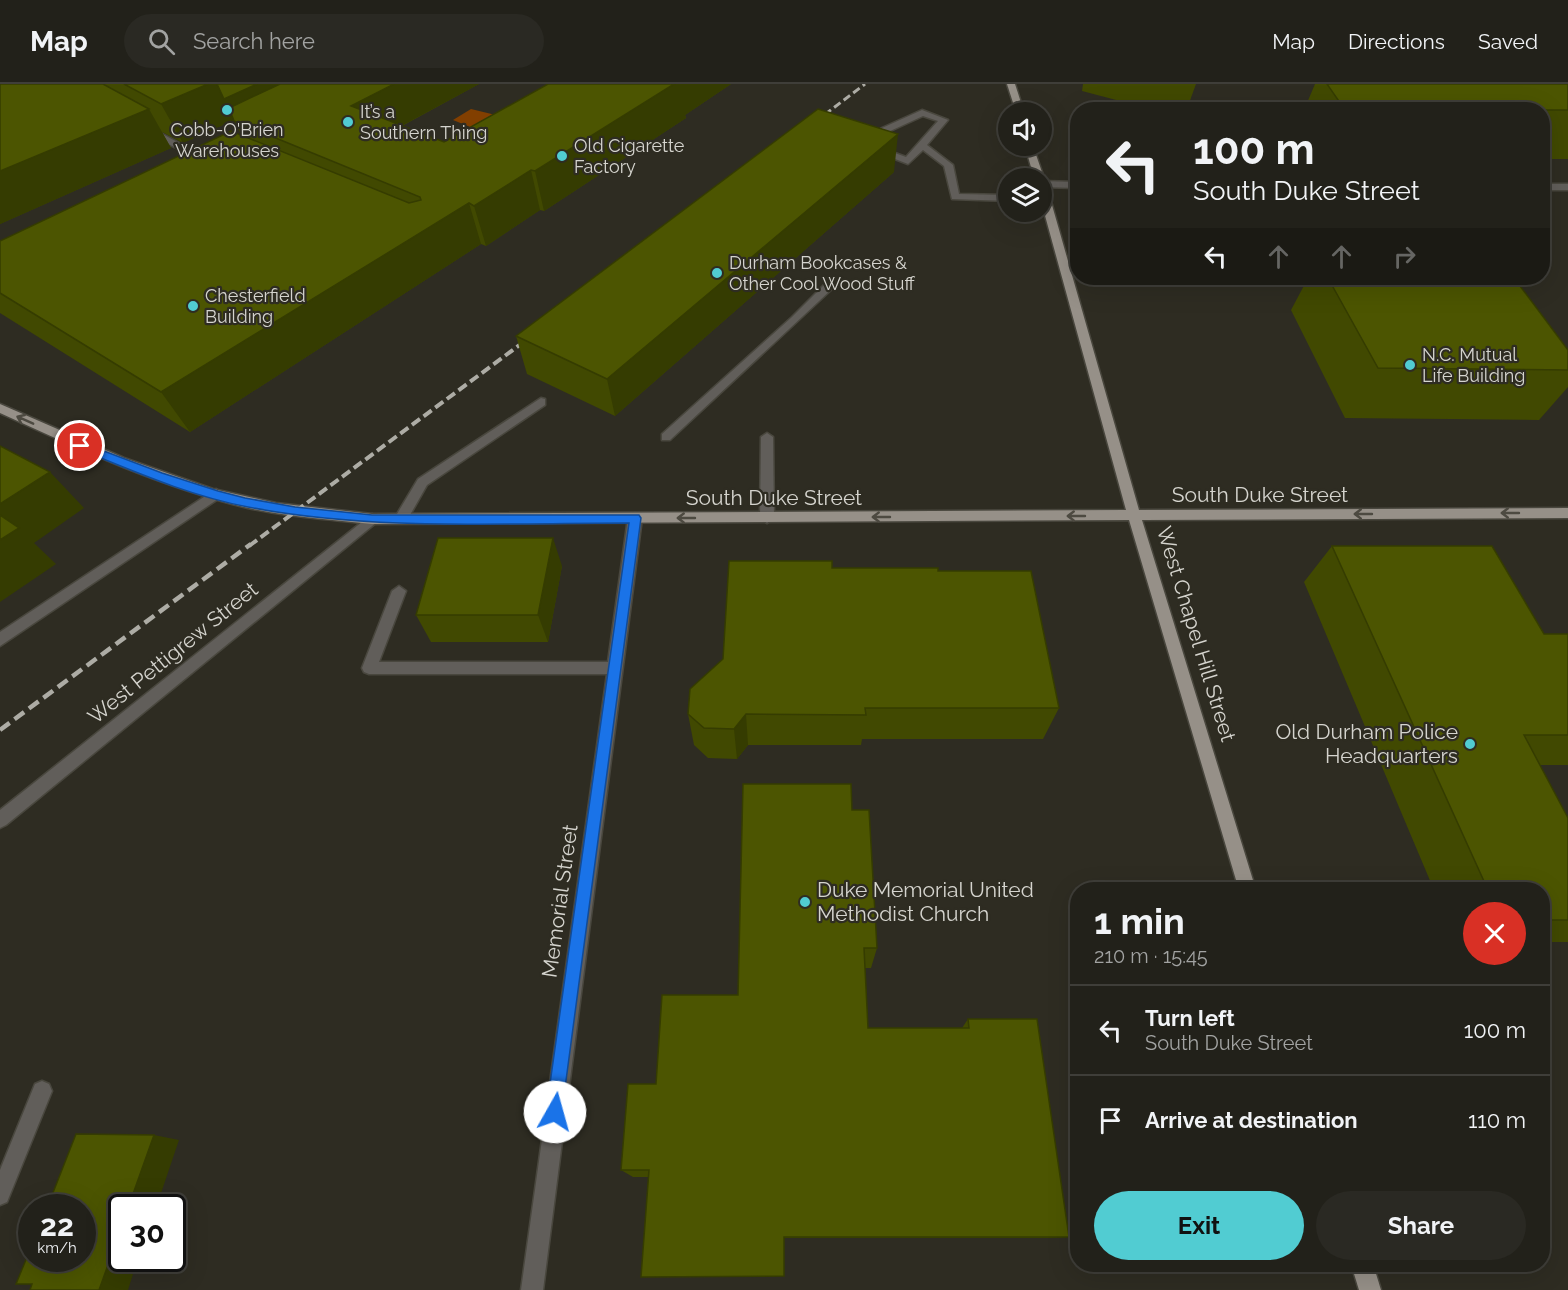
<!DOCTYPE html>
<meta charset="utf-8">
<style>
:root{--surface:#22211a;--page:#2a2923;--text:#f1f3f6;--muted:#a2a3a2;--line:#3f3e39;--accent:#51ccd2}
body{margin:0;font-family:Raleway,sans-serif;background:var(--page);color:var(--text);height:100vh;display:flex;flex-direction:column;font-size:22px;white-space:nowrap}
*{box-sizing:border-box;margin:0}
p{font-size:20px;color:var(--muted)}
.icon{flex:none;width:33px;height:33px;fill:none;stroke:currentColor;stroke-width:2;stroke-linecap:round;stroke-linejoin:round}
.map{position:relative;flex:1;overflow:hidden}
.sheet{position:absolute;left:1070px;top:798px;width:480px;height:390px;display:flex;flex-direction:column;background:var(--surface);border-radius:24px;box-shadow:0 6px 24px #0002,0 0 0 2px var(--line)}
.sheet>*{flex:none}
.banner{position:absolute;left:1070px;top:18px;width:480px;height:183px;border-radius:24px;box-shadow:0 6px 24px #0002,0 0 0 2px var(--line);background:#22211a;color:var(--text);overflow:hidden}
.tools{position:absolute;left:998px;top:18px;display:grid;gap:12px}
.tools a{display:grid;place-items:center;width:54px;height:54px;border-radius:50%;background:var(--surface);box-shadow:0 6px 24px #0002,0 0 0 2px var(--line);font-size:30px}
.speed{position:absolute;left:18px;top:1110px;display:flex;gap:12px;font-size:30px;font-weight:700;text-align:center}
.speed>*{display:grid;place-content:center;width:78px;height:78px;border-radius:50%;background:var(--surface);box-shadow:0 6px 24px #0002,0 0 0 2px var(--line);line-height:1}
.speed small{font-size:15px;font-weight:400}
.speed .limit{border:3px solid #111;border-radius:9px;background:#fff;color:#111}
.pin{position:absolute;display:grid;place-items:center;width:51px;height:51px;color:#fff;margin:-26px;border:3px solid #fff;border-radius:50%;box-shadow:0 2px 6px #0007}
.me{position:absolute;width:66px;margin:-33px;rotate:7deg;stroke-linejoin:round;filter:drop-shadow(0 0 4px #0008)}
.turn{display:flex;align-items:center;gap:21px;height:126px;padding:0 24px;font-size:27px}
.turn .icon{width:78px;height:78px;stroke-width:2.5}
.turn b{display:block;font-size:42px;line-height:51px}
.lanes{display:flex;align-items:center;height:57px;padding:0 24px;background:#0003;justify-content:center;gap:30px;direction:ltr}
.lanes .off{opacity:.35}
.round{display:grid;place-items:center;flex:none;width:63px;height:63px;border-radius:32px;background:var(--page)}
.head{display:flex;align-items:center;justify-content:space-between;height:102px;padding:0 24px}
h1{font-size:36px;font-weight:700;line-height:45px}
.action{display:flex;gap:12px;margin-top:auto;padding:12px 24px}
.action a{flex:1;height:69px;border-radius:36px;background:var(--accent);color:#111;font-size:24px;font-weight:700;line-height:69px;text-align:center}
.action a+a{background:var(--page);color:var(--text)}
ul{padding:0;list-style:none}
li{display:flex;align-items:center;gap:18px;height:90px;padding:0 24px;border-top:2px solid var(--line)}
li div{flex:1}
li b{display:block;font-size:22px}
li em{font-style:normal}
header{display:flex;align-items:center;gap:36px;box-sizing:border-box;height:84px;padding:0 30px;background:var(--surface);border-bottom:2px solid var(--line)}
header strong{font-size:28px}
nav{display:flex;gap:33px;margin-inline-start:auto;font-size:21px}
.search{width:420px;height:54px;background:var(--page);display:flex;align-items:center;gap:15px;box-sizing:border-box;padding:0 21px;border-radius:33px;color:var(--muted);font-size:22px}
.map>svg:first-child{display:block}
.green{fill:#823f00}
.lines{fill:none;stroke-linecap:round;stroke-linejoin:round}
.minor-casing{stroke:#49473e;stroke-width:3}
.major-casing{stroke:#49473e;stroke-width:3}
.minor{fill:#615e5a;fill-rule:evenodd}
.major{fill:#969088;fill-rule:evenodd}
.rail-far2{stroke:#adaca5;stroke-width:3;stroke-dasharray:8 4;stroke-linecap:butt}
.rail-far1{stroke:#adaca5;stroke-width:4;stroke-dasharray:10 4.5;stroke-linecap:butt}
.rail{stroke:#adaca5;stroke-width:4.5;stroke-dasharray:12 6;stroke-linecap:butt}
.wall{fill:#414901}
.shaded-wall{fill:#353c01}
.building{fill:#4c5501;stroke:#353c01;stroke-width:1.5}
.oneway{stroke:#4d4a41}
.route{fill:#1a73e8;stroke:#114b97;stroke-width:1.5}
.poi-dot{fill:#51ccd2;stroke:#2e2c22;stroke-width:2}
.labels{text-anchor:middle;stroke-width:4.5;stroke-linejoin:round;paint-order:stroke}
.far-poi-label{font-size:18px;fill:#d5d4ce;stroke:#2e2c22;text-anchor:start}
.street-label{font-size:21px;fill:#d5d4ce;stroke:#2e2c22}
.poi-label{font-size:21px;fill:#d5d4ce;stroke:#2e2c22;text-anchor:end}
</style>
<header>
<strong>Map</strong>
<div class="search"><svg class="icon" aria-label="search" viewBox="0 0 24 24"><circle cx="10" cy="10" r="6"/><path d="M15 15l6 6"/></svg>Search here</div>
<nav><a>Map</a><a>Directions</a><a>Saved</a></nav>
</header>
<div class="map">
<svg width="1568" height="1206" viewBox="0 0 1568 1206">
<rect width="100%" height="100%" fill="#2e2c22"/>
<!-- green -->
<path class="green" d="M471,25L516,36L490,51L453,36Z"/>
<g class="lines">
<defs>
<g id="minor">
<path d="M922,26L948,36L927,61L953,81L959,110L1008,111V117L952,115L944,82L923,66L908,80L859,61L882,44ZM923,32L938,37L906,73L870,60L888,48Z"/>
<path d="M147,45H153L211,76L203,78L147,49Z"/>
<path d="M1041,97L1077,98V104L1041,103Z"/>
<rect x="1542" y="100" width="26" height="6"/>
<path d="M829,199L833,200V204L670,356H662V350L792,233L825,200Z"/>
<path d="M541,314L545,315V321L427,401L406,438H396L394,435L418,395Z"/>
<path d="M767,349L773,353L774,434L767,439L760,434L761,353Z"/>
<path d="M216,405L222,410L221,413L0,562V548Z"/>
<path d="M635,429L642,434L543,1206H521L607,590H369L364,588L362,584L392,507L399,502L406,507L379,578H608L628,434Z"/>
<path d="M372,430L377,432L379,435L377,438L6,741L0,744V726Z"/>
<path d="M42,997L49,1000L52,1007L7,1118L0,1121V1086L35,1000Z"/>
</g>
<g id="major">
<path d="M1007,0H1015L1024,28H1016Z"/>
<path d="M1025,62H1033L1044,94L1042,96L1034,94Z"/>
<path d="M1041,97L1046,100L1139,426L1568,424V434L1142,436L1256,806H1239L1129,436L372,440C329,435 286,433 244,423C159,402 79,365 0,329V320L124,374L213,405L276,419L372,430L1126,426L1041,117Z"/>
<path d="M1351,1180H1373L1381,1206H1359Z"/>
</g>
</defs>
<!-- minor casing -->
<use href="#minor" class="minor-casing"/>
<!-- major casing -->
<use href="#major" class="major-casing"/>
<!-- minor -->
<use href="#minor" class="minor"/>
<!-- major -->
<use href="#major" class="major"/>
<!-- rail-far2 -->
<path class="rail-far2" d="M815,38L865,0"/>
<!-- rail-far1 -->
<path class="rail-far1" d="M249,462L533,251"/>
<!-- rail -->
<path class="rail" d="M0,646L251,460"/>
</g>
<!-- wall -->
<g class="wall">
<path d="M0,0H479L402,42L444,58L548,0H731L685,31L686,34L544,127L540,126L486,162L481,160L190,348L0,229V157L241,51L234,36L183,59L162,48L171,64L0,140Z"/>
<path d="M1083,0H1196L1188,22H1139L1082,7Z"/>
<path d="M1315,0H1568V75H1542V26H1304Z"/>
<path d="M894,88L615,332L527,290L516,252Z"/>
<path d="M1308,194H1514L1568,266V303L1539,336L1345,334L1291,226Z"/>
<path d="M1332,462L1544,550H1568V681H1540L1568,734V858H1542V806H1434L1304,498Z"/>
<path d="M562,482L548,558H431L416,531Z"/>
<path d="M832,484L938,487L1059,624L1043,655H862L861,661H748L737,675L708,674L694,661L688,630Z"/>
<path d="M852,726L877,864L871,884H865L868,944H962L968,935L1069,1153L1048,1154H784L649,1093H633L621,1086L656,1000L738,911Z"/>
</g>
<!-- shaded-wall -->
<g class="shaded-wall">
<path d="M208,0H354L234,36L183,59L161,20Z"/>
<path d="M394,0H479L366,61L351,22Z"/>
<path d="M674,0H731L685,31L686,34L544,127L535,87Z"/>
<path d="M149,25L171,64L0,140V87Z"/>
<path d="M898,50L894,88L615,332L607,295Z"/>
<path d="M531,86L540,126L486,162L474,122Z"/>
<path d="M469,119L481,160L190,348L161,308Z"/>
<path d="M50,388L84,424L34,459L56,480L0,518V420Z"/>
<path d="M553,454L562,482L548,558L538,531Z"/>
<path d="M746,630L748,661L737,675L734,645Z"/>
<path d="M154,1051L179,1056L156,1124H128Z"/>
<path d="M122,1142V1174H138L128,1206H99Z"/>
</g>
<!-- building -->
<g class="building">
<path d="M0,0H103L149,25L0,87Z"/>
<path d="M124,0H208L161,20Z"/>
<path d="M217,0H257L224,15Z"/>
<path d="M280,0H394L351,22L444,58L548,0H674L535,87L531,86L474,122L469,119L161,308L0,209V157L231,47L409,119L421,116L420,113L234,37L229,24Z"/>
<path d="M1327,0H1568V26H1345Z"/>
<path d="M818,25L898,50L607,295L516,252Z"/>
<path d="M1328,194H1514L1568,266V286L1378,284Z"/>
<path d="M0,362L50,388L0,420Z"/>
<path d="M0,431L19,444L0,456Z"/>
<path d="M438,454H553L538,531H416Z"/>
<path d="M1332,462H1492L1544,550H1568V651H1524L1568,734V836H1542V806H1488Z"/>
<path d="M729,477H832V484H938V487H1031L1059,624H865L866,631L746,630L734,645L704,644L688,630L690,605L723,575Z"/>
<path d="M743,700H851L852,726H869L877,864H864L868,944H969L968,935H1037L1069,1153H784V1192L641,1193L649,1086H621L628,1000H656L662,911H738Z"/>
<path d="M76,1050L154,1051L128,1124H122V1142L99,1206H30L32,1200H16L32,1161V1174H82V1124H47Z"/>
</g>
<!-- one-way arrows -->
<defs><path id="oneway-shaft" d="M-6 0H5M1.5-3L5.5 0L1.5 3" fill="none" stroke-width="1.6" stroke-linecap="round" stroke-linejoin="round" transform="scale(1.5)"/></defs>
<g class="oneway">
<use href="#oneway-shaft" transform="translate(25 336) rotate(-156)"/>
<use href="#oneway-shaft" transform="translate(1510 429) rotate(180)"/>
<use href="#oneway-shaft" transform="translate(1363 430) rotate(180)"/>
<use href="#oneway-shaft" transform="translate(1076 432) rotate(180)"/>
<use href="#oneway-shaft" transform="translate(881 433) rotate(180)"/>
<use href="#oneway-shaft" transform="translate(686 434) rotate(180)"/>
</g>
<!-- route -->
<path class="route" d="M80,358L162,389L218,407L245,414L295,423L372,431H639L641,434L561,1034L555,1037L549,1034L546,1028L629,439C502,439 373,447 248,423C189,412 131,386 76,364L74,362Z"/>
<!-- markers -->
<g class="poi-dot">
<circle cx="227" cy="26" r="6"/>
<circle cx="348" cy="38" r="6"/>
<circle cx="562" cy="72" r="6"/>
<circle cx="717" cy="189" r="6"/>
<circle cx="193" cy="222" r="6"/>
<circle cx="1410" cy="281" r="6"/>
<circle cx="1470" cy="660" r="6"/>
<circle cx="805" cy="818" r="6"/>
</g>
<g class="labels">
<!-- far-poi labels -->
<g class="far-poi-label">
<text x="360" y="34">It’s a<tspan x="360" dy="21">Southern Thing</tspan></text>
<text x="227" y="52" text-anchor="middle">Cobb-O'Brien<tspan x="227" dy="21">Warehouses</tspan></text>
<text x="574" y="68">Old Cigarette<tspan x="574" dy="21">Factory</tspan></text>
<text x="729" y="185">Durham Bookcases &amp;<tspan x="729" dy="21">Other Cool Wood Stuff</tspan></text>
<text x="205" y="218">Chesterfield<tspan x="205" dy="21">Building</tspan></text>
<text x="1422" y="277">N.C. Mutual<tspan x="1422" dy="21">Life Building</tspan></text>
</g>
<!-- street labels -->
<g class="street-label">
<text x="1260" y="418">South Duke Street</text>
<text x="774" y="421">South Duke Street</text>
<text transform="translate(1196 550) rotate(73)" y="7">West Chapel Hill Street</text>
<text transform="translate(173 569) rotate(-39)" y="7">West Pettigrew Street</text>
<text transform="translate(560 817) rotate(-82)" y="7">Memorial Street</text>
</g>
<!-- poi labels -->
<g class="poi-label">
<text x="1458" y="655">Old Durham Police<tspan x="1458" dy="24">Headquarters</tspan></text>
<text x="817" y="813" text-anchor="start">Duke Memorial United<tspan x="817" dy="24">Methodist Church</tspan></text>
</g>
</g>
</svg>
<div class="tools">
<a><svg class="icon" aria-label="sound" viewBox="0 0 24 24"><path d="M4 9h4l5-4v14l-5-4H4zM17 9q2 3 0 6"/></svg></a>
<a><svg class="icon" aria-label="layers" viewBox="0 0 24 24"><path d="M12 4l9 5-9 5-9-5zM3 14l9 5 9-5"/></svg></a>
</div>
<div class="speed"><div>22<small>km/h</small></div><div class="limit">30</div></div>
<div class="pin" style="left:80px;top:362px;background:#d93025"><svg class="icon" aria-label="arrive" viewBox="0 0 24 24"><path d="M6 21V4h12l-3 4 3 4H6"/></svg></div>
<svg class="me" style="left:555px;top:1028px" viewBox="-20 -20 40 40"><circle r="19" fill="#fff"/><path d="M0-13L10 11 0 6-10 11z" fill="#1a73e8"/></svg>
<div class="banner">
<div class="turn"><svg class="icon" aria-label="left" viewBox="0 0 24 24"><path d="M17 20v-9H6M10 6l-5 5 5 5"/></svg><div><b>100 m</b>South Duke Street</div></div>
<div class="lanes"><svg class="icon" aria-label="left" viewBox="0 0 24 24"><path d="M17 20v-9H6M10 6l-5 5 5 5"/></svg><svg class="icon off" aria-label="ahead" viewBox="0 0 24 24"><path d="M12 20V5M6 11l6-6 6 6"/></svg><svg class="icon off" aria-label="ahead" viewBox="0 0 24 24"><path d="M12 20V5M6 11l6-6 6 6"/></svg><svg class="icon off" aria-label="right" viewBox="0 0 24 24"><path d="M7 20v-9h11M14 6l5 5-5 5"/></svg></div>
</div>
<section class="sheet">
<div class="head"><div><h1>1 min</h1><p>210 m · 15:45</p></div><a class="round" style="background:#d93025;color:#fff"><svg class="icon" aria-label="close" viewBox="0 0 24 24"><path d="M6 6l12 12M18 6L6 18"/></svg></a></div>
<ul>
<li><svg class="icon" aria-label="left" viewBox="0 0 24 24"><path d="M17 20v-9H6M10 6l-5 5 5 5"/></svg><div><b>Turn left</b><p>South Duke Street</p></div><em>100 m</em></li>
<li><svg class="icon" aria-label="arrive" viewBox="0 0 24 24"><path d="M6 21V4h12l-3 4 3 4H6"/></svg><div><b>Arrive at destination</b></div><em>110 m</em></li>
</ul>
<div class="action"><a>Exit</a><a>Share</a></div>
</section>
</div>
